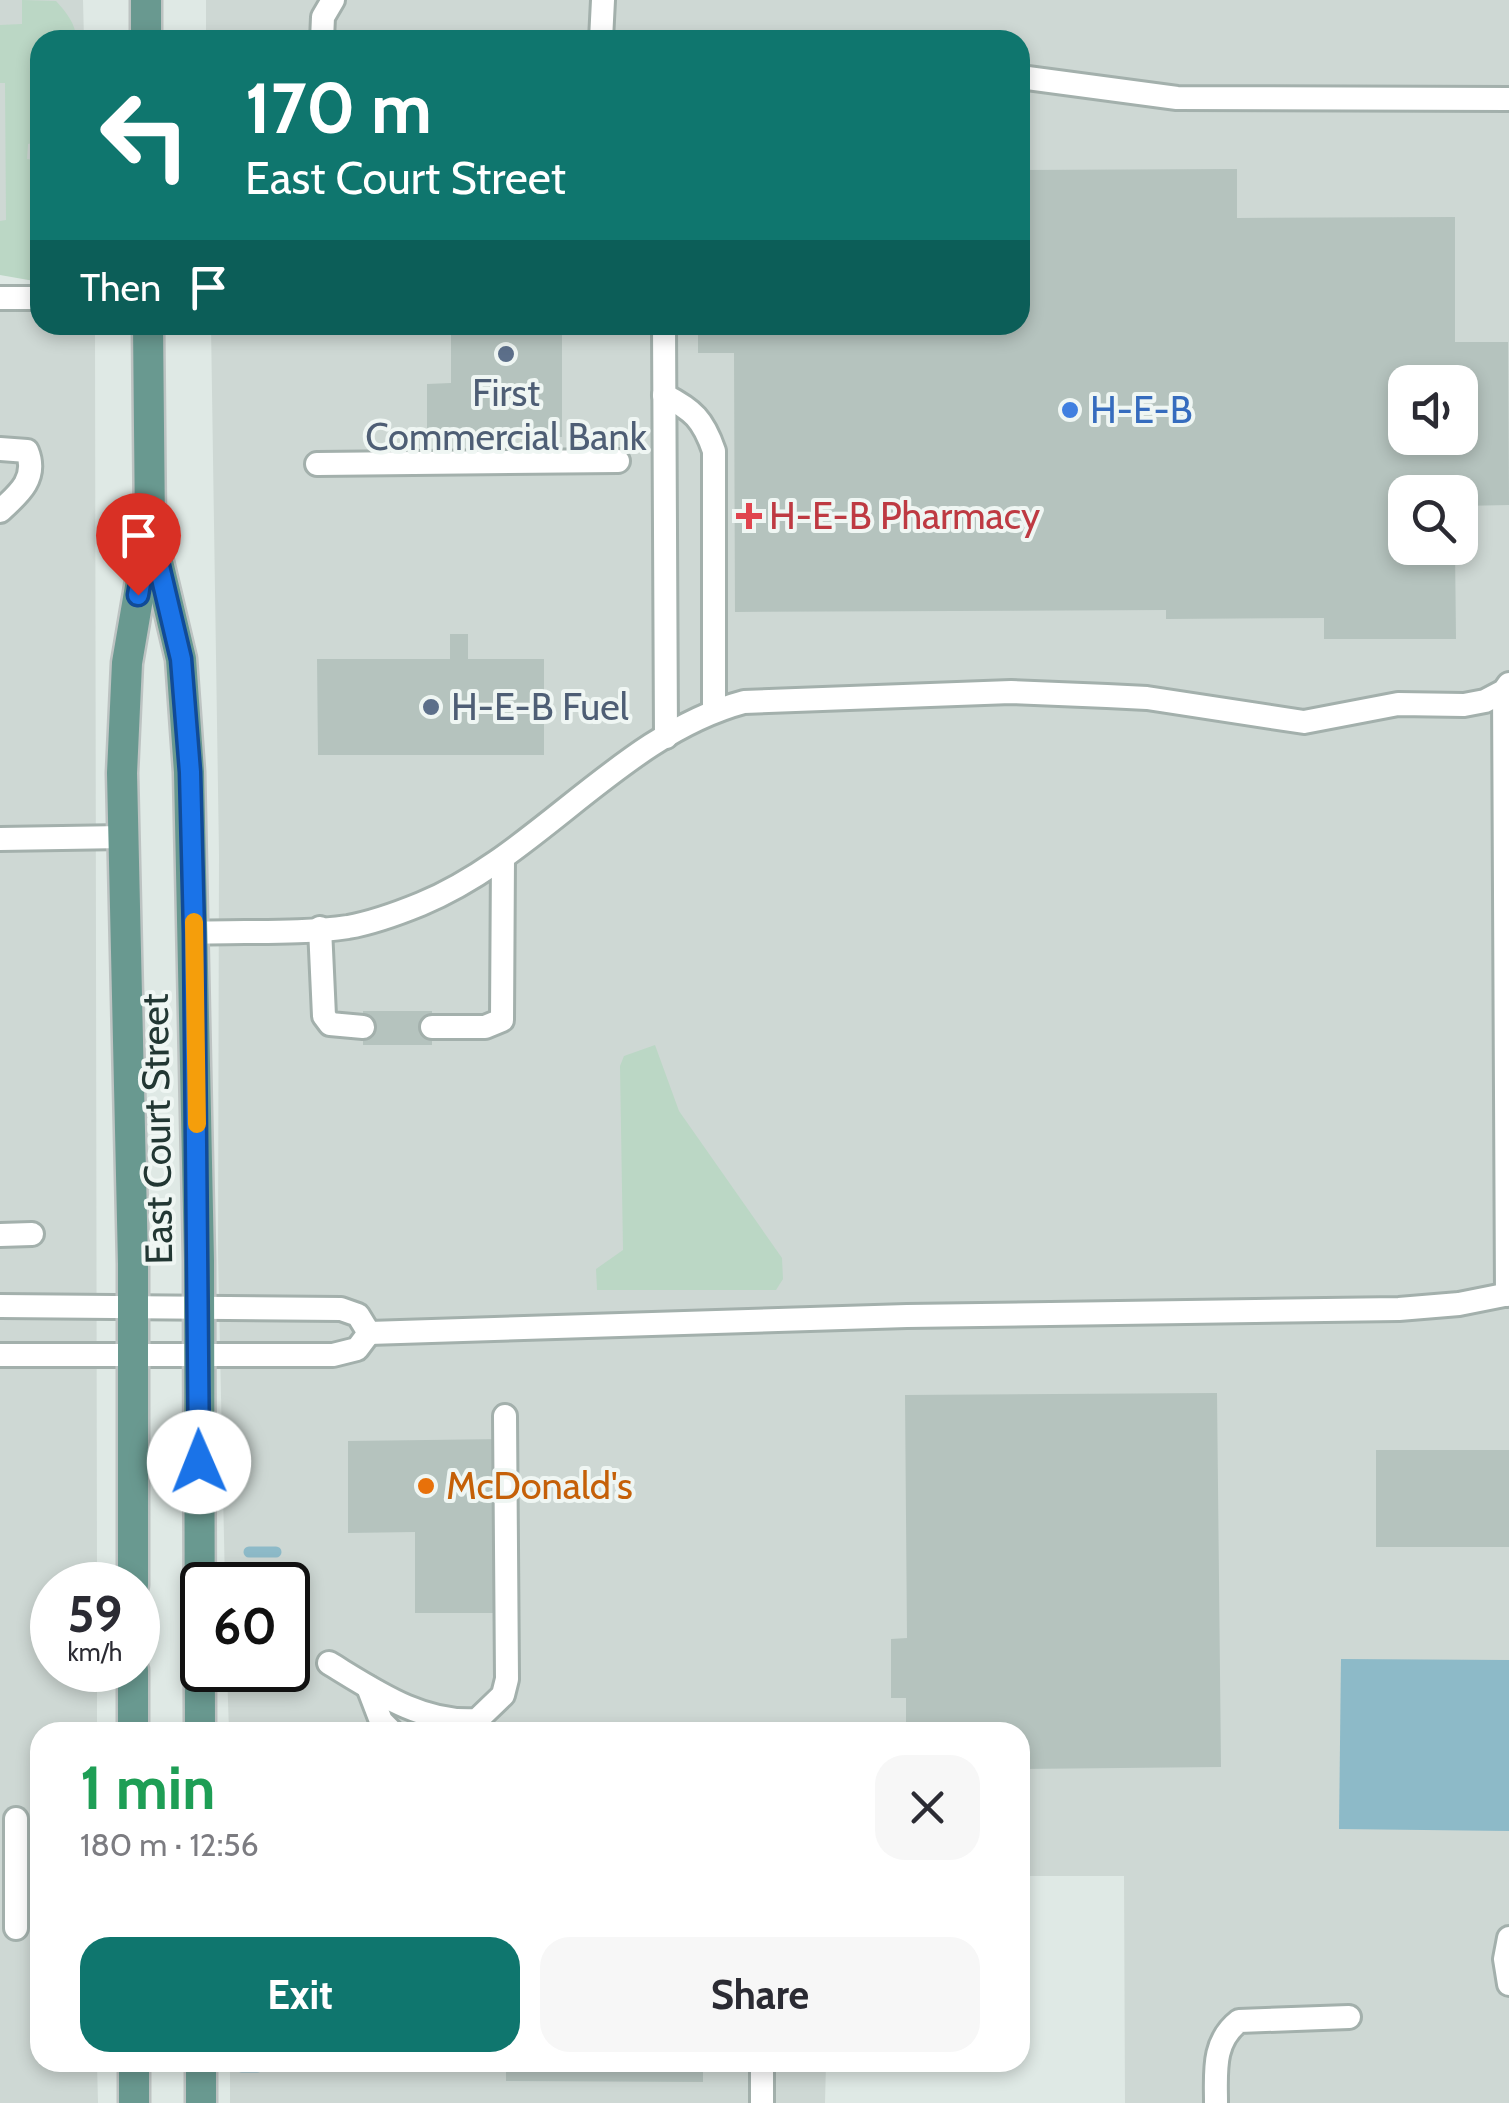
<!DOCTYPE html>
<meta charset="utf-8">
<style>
:root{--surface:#fff;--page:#f7f7f7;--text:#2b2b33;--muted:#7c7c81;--accent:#0f766e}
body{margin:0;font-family:Cabin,sans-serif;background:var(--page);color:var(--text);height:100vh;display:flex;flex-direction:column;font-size:38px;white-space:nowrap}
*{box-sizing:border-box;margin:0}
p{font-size:32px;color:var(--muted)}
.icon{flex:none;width:55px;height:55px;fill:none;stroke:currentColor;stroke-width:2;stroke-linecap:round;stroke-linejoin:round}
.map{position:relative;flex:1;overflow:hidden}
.details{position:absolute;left:30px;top:1722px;width:1000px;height:350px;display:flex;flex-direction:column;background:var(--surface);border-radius:30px;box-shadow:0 5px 15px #0003}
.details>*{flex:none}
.guide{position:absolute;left:30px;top:30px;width:1000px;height:305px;border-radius:30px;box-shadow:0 5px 15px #0003;background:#0f766e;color:#fff;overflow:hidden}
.buttons{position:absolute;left:1388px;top:365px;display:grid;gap:20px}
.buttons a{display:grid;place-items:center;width:90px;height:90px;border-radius:20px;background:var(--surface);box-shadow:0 5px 15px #0003;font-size:50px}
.speed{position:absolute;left:30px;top:1562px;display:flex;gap:20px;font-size:50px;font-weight:700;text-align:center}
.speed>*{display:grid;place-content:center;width:130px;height:130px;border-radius:50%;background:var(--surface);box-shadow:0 5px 15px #0003;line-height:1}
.speed small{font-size:25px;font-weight:400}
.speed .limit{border:5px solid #111;border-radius:15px;background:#fff;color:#111}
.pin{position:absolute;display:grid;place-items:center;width:85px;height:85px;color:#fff;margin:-102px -42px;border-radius:50% 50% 50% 0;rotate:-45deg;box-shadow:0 0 10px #0007}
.pin .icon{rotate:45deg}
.me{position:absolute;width:110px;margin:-55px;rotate:359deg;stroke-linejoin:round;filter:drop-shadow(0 0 8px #0008)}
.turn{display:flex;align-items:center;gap:35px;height:210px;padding:0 50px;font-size:45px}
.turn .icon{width:130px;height:130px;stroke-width:2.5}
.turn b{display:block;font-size:70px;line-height:85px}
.then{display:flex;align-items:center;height:95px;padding:0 50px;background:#0003;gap:20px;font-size:38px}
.round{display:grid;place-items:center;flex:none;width:105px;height:105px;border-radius:30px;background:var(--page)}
.summary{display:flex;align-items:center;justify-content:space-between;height:170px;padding:0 50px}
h1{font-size:60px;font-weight:700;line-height:75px;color:#1e9e55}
.cta{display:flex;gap:20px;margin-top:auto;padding:20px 50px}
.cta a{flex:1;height:115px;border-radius:30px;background:var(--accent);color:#fff;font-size:40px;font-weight:700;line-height:115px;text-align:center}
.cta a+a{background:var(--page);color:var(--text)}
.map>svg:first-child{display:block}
.built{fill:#ced8d4;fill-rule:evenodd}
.green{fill:#bbd7c5}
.water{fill:#8dbac8}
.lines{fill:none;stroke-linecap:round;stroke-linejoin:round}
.stream{stroke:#8dbac8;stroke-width:11}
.building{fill:#b5c3be;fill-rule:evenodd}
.service-casing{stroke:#a3b0ac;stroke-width:28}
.primary-casing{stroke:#bdc3c2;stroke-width:35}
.service{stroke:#fff;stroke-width:22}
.primary{stroke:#699990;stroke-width:30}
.route-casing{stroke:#114b97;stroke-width:25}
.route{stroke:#1a73e8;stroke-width:18}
.slow{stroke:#f59e0b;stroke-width:18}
.service-dot{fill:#5c6f8a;stroke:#eff6f3;stroke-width:4}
.shop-dot{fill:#3f7fe0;stroke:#eff6f3;stroke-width:4}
.health-dot{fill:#e0444e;stroke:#eff6f3;stroke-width:4}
.food-dot{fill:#e8710a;stroke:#eff6f3;stroke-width:4}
.labels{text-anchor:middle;stroke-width:8;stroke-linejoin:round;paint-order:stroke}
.service-label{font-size:38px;fill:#4e5e75;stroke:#eff6f3}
.shop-label{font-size:38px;fill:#366cbe;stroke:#eff6f3;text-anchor:start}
.health-label{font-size:38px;fill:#be3a42;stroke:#eff6f3;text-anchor:start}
.street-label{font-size:38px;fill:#223733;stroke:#eff6f3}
.food-label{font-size:38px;fill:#c56008;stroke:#eff6f3;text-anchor:start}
</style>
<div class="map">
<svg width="1509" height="2103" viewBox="0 0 1509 2103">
<rect width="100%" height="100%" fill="#dfe9e5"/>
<!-- built -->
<g class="built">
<path d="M0,0H83L84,40H40V271L0,272Z"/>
<path d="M206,0H1509V2103H1125L1124,1876H1020V1732H229L227,1670H288V1585H225L218,1253L219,855L211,325H1020V40H206ZM1405,382H1460V438H1405ZM1405,492H1460V548H1405Z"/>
<path d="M0,286H40V325H95L97,1585H52V1670H97V1732H40V2062L97,2063L98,2103H0Z"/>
<path d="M230,2063H826L825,2103H230Z"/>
</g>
<!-- green -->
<g class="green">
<path d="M22,0L56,1C67,13 75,23 77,40H40V148L37,149L36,142L28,144L27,159L36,160L37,153L40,154V282L0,275V221L6,220L5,83H0V25L22,24Z"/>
<path d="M655,1045L679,1111L782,1258L783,1279L776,1290H597L596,1269L623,1250L620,1066L624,1056Z"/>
</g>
<!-- water -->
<path class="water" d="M1341,1659L1509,1660V1831L1339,1829Z"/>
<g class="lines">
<!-- stream -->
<g class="stream">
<path d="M249,1552H276"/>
<path d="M242,2067H257"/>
</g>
</g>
<!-- building -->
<g class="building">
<path d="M1237,169V218L1455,217V342H1508L1509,505L1460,506V492H1405V548H1455L1456,639H1324V618L1166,619V610L735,612L734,353H698V325H1020V170ZM1405,382H1460V438H1405Z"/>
<path d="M451,325H562V437L427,438V384L451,383Z"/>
<path d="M450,634H468V659H544V755H318L317,659H450Z"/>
<rect x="363" y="1011" width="69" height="34"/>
<path d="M1217,1393L1221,1767L1020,1769V1732H906V1698H891V1639L907,1638L905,1395Z"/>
<path d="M505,1439V1613H415V1532L348,1533V1441Z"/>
<rect x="1376" y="1450" width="133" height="97"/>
<path d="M506,2062H703V2082L506,2081Z"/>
</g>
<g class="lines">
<defs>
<g id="service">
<path d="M322,40L323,17L333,0"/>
<path d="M601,40L603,0"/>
<path d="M1020,77L1177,98L1509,99"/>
<path d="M0,298H40"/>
<path d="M664,325L666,737"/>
<path d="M664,395C693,410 703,419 714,451V710"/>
<path d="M0,449L27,451C38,478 19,494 0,511"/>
<path d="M317,464L618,461"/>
<path d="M1504,691L1507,1295"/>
<path d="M0,839L124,837"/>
<path d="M320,928L324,1016L330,1024L363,1027"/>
<path d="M194,933C242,931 301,934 348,927C371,923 399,913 421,904C538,856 621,735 744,702L1011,692L1107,696L1147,698L1304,722L1398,704L1464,705L1485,701L1504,691L1509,684"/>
<path d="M432,1027H485L502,1020L503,858"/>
<path d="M0,1235L32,1234"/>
<path d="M0,1306L341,1309L358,1315L369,1333"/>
<path d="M369,1333L907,1316L1399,1309L1459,1304L1509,1294"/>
<path d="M0,1355H333L357,1349L369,1333"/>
<path d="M329,1663C375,1691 422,1724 477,1720L503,1695L507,1679L505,1416"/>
<path d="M368,1687L381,1721L392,1732"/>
<path d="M16,1819V1928"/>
<path d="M1509,1938L1505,1959L1509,1984"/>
<path d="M762,2062V2103"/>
<path d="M1216,2103C1216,2072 1212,2042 1239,2021L1349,2017"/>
</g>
<g id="primary">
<path d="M146,0V40"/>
<path d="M153,541L181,659L189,772L199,1261L200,1732"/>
<path d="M133,1585V1264L122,773L127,663L150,528L148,325"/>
<path d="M133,1670V1732"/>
<path d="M134,2062V2103"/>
<path d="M201,2062V2103"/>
</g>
</defs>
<!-- service casing -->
<use href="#service" class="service-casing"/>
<!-- primary casing -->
<use href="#primary" class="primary-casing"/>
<!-- service -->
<use href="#service" class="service"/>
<!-- primary -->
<use href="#primary" class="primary"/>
</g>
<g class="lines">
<defs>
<path id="route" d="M138,595L150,528L181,659L190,772L194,933L199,1462"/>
</defs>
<!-- route casing -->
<use href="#route" class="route-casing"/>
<!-- route -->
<use href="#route" class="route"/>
<!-- slow -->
<path class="slow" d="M194,922L197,1124"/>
</g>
<!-- markers -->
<g class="service-dot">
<circle cx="506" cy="354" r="10"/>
<circle cx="431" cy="707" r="10"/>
</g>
<circle class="shop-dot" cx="1070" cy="410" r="10"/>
<path class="health-dot" d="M744 501h10v10h10v10h-10v10h-10v-10h-10v-10h10z"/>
<circle class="food-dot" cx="426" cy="1486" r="10"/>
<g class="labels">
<!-- service labels -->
<g class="service-label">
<text x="506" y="406">First<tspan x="506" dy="44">Commercial Bank</tspan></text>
<text x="451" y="720" text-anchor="start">H-E-B Fuel</text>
</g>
<!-- shop labels -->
<g class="shop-label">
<text x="1090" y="423">H-E-B</text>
</g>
<!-- health labels -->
<g class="health-label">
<text x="769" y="529">H-E-B Pharmacy</text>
</g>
<!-- street labels -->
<g class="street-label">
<text transform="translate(157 1129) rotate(-91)" y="13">East Court Street</text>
</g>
<!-- food labels -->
<g class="food-label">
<text x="446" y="1499">McDonald's</text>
</g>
</g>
</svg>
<div class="buttons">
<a><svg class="icon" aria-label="sound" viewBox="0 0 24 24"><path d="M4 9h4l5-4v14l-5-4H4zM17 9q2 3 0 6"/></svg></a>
<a><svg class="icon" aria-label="search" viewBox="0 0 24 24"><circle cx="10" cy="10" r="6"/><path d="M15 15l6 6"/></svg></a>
</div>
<div class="speed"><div>59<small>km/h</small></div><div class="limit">60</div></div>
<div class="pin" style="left:138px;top:595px;background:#d93025"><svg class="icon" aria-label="arrive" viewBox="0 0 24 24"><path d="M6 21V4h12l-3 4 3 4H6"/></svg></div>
<svg class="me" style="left:199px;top:1462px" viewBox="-20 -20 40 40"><circle r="19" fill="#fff"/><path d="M0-13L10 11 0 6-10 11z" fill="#1a73e8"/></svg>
<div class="guide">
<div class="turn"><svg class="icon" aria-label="left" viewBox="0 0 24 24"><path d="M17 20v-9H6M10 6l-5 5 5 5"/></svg><div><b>170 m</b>East Court Street</div></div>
<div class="then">Then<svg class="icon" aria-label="arrive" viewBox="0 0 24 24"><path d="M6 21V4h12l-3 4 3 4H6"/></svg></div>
</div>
<section class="details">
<div class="summary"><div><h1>1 min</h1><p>180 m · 12:56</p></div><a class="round"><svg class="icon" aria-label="close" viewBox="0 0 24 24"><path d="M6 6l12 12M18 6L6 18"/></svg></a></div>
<div class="cta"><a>Exit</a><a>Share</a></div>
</section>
</div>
